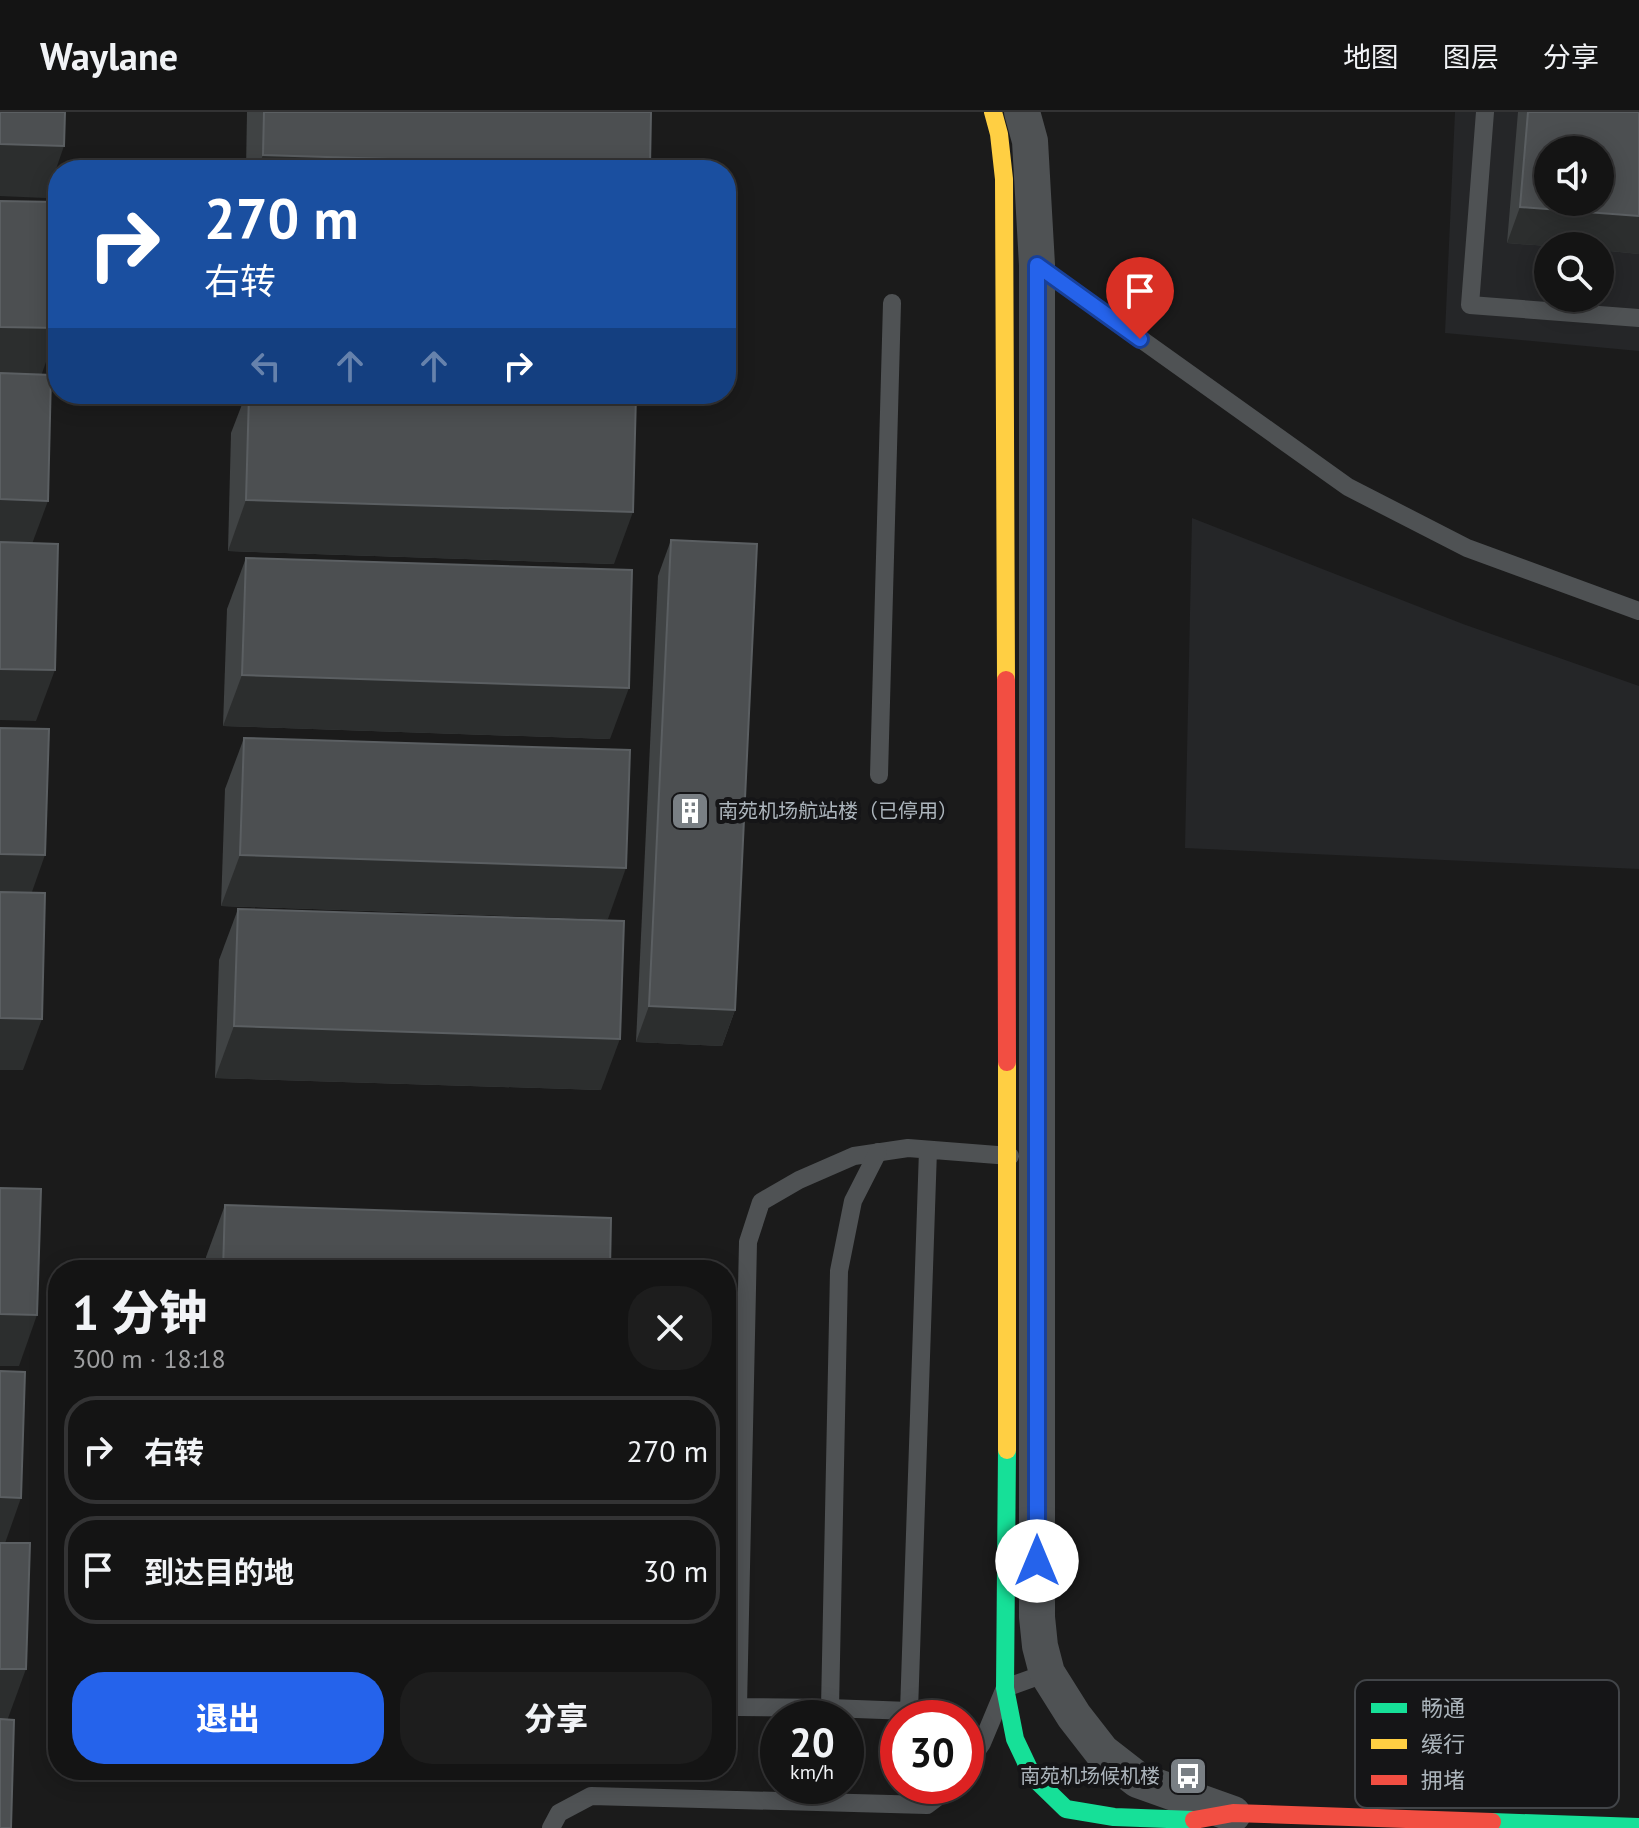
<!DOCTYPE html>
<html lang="zh">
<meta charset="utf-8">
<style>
:root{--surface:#141414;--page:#1d1d1d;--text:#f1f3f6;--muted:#9d9ea0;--line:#333334;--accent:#2563eb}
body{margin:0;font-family:"PT Sans","Noto Sans SC",sans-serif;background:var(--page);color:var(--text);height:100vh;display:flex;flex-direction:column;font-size:30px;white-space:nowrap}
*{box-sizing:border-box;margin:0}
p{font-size:26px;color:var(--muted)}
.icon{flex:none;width:44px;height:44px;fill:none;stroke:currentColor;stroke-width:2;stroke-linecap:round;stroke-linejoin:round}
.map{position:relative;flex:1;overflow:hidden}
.side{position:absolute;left:48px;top:1148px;width:688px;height:520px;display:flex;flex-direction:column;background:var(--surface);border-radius:32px;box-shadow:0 4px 20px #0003,0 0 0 2px var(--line)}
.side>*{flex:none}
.banner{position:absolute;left:48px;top:48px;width:688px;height:244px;border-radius:32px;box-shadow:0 4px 20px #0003,0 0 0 2px var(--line);background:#1a4fa0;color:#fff;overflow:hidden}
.controls{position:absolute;left:1534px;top:24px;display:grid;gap:16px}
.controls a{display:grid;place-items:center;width:80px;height:80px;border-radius:50%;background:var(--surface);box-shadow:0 4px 20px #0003,0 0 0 2px var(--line);font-size:40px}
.speed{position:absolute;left:760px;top:1588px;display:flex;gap:16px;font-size:40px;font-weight:700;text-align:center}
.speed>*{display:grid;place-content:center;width:104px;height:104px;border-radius:50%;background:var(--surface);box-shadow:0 4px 20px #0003,0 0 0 2px var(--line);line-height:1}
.speed small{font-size:20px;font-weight:400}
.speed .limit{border:12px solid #d22;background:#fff;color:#111}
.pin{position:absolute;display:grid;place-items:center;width:68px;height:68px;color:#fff;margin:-82px -34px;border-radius:50% 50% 50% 0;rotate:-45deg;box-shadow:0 0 8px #0007}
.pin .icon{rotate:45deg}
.me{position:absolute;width:88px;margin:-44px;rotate:0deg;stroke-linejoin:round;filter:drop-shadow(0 0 6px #0008)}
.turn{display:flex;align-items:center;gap:28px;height:168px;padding:0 24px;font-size:36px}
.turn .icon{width:104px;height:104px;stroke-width:2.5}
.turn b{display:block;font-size:56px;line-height:68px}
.lanes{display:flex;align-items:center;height:76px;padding:0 24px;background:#0003;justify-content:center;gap:40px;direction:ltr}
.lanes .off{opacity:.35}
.round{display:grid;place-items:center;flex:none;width:84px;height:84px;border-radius:32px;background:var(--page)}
.headline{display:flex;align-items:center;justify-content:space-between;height:136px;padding:0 24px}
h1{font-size:48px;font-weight:800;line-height:60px}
.action{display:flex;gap:16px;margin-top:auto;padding:16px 24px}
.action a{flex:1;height:92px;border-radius:32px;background:var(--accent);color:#fff;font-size:32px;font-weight:800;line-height:92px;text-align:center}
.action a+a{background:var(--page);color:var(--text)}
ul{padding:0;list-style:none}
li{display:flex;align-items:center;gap:24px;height:108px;margin:0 16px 12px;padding:0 8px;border:4px solid var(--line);border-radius:32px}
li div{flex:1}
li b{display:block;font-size:30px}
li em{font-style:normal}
header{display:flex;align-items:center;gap:48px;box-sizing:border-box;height:112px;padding:0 40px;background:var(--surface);border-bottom:2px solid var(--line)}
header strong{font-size:38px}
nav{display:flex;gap:44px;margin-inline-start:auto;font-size:28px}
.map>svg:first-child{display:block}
.built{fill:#252628;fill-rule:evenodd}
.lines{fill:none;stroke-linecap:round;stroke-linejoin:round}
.lane{stroke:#4f5254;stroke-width:18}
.street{stroke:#4f5254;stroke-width:36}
.fast{stroke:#16e098;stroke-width:18}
.slow{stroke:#ffcf43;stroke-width:18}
.jam{stroke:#f24e42;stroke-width:18}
.wall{fill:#404344}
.shaded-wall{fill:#2c2e2e}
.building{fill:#4c4f51;stroke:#5b5f62;stroke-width:2;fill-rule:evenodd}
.route-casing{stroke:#184099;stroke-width:20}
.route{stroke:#2563eb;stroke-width:14}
.labels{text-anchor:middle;stroke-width:8;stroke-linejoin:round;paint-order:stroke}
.poi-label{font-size:20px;fill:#acb5bc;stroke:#151517;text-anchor:start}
.key{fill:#151517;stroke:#424549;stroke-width:2}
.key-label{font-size:22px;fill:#acb5bc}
</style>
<header>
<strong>Waylane</strong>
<nav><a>地图</a><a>图层</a><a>分享</a></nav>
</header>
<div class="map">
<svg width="1639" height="1716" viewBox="0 0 1639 1716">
<rect width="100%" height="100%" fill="#1b1b1b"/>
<!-- built -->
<g class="built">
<path d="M1455,0H1639V239L1445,221ZM1548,38H1600V90H1548ZM1548,134H1600V186H1548Z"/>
<path d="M1192,406L1463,512L1639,574V757L1185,736Z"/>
</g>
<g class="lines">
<!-- lane -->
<g class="lane">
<path d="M1485,0L1470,193L1639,206"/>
<path d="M1037,153L1348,375L1467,436L1639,499"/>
<path d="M879,663L892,191"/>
<path d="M928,1038L909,1599L830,1596L738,1595L748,1130L761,1090L799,1068L854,1044L908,1036L1010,1044"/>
<path d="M830,1596L839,1159L853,1089L878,1040"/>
<path d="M966,1654L982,1631L1005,1576L1047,1561"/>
<path d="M551,1716L559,1701L591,1684L927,1693L952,1674"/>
</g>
<!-- street -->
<path class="street" d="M1022,0L1030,29L1037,153V1505L1040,1534L1047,1561L1074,1604L1102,1640L1138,1668L1233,1702"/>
<!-- fast -->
<g class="fast">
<path d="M1007,1338L1005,1576L1015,1627L1033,1665L1066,1697L1114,1705L1194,1708"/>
<path d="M1492,1710L1639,1715"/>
</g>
<!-- slow -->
<g class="slow">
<path d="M993,0L999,22L1004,67L1006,568"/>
<path d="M1007,950V1338"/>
</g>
<!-- jam -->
<g class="jam">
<path d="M1006,568L1007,950"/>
<path d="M1194,1708L1233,1701L1492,1710"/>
</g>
</g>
<!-- wall -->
<g class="wall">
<path d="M247,0H651L650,55L648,58H246Z"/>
<path d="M1518,0H1639V142L1600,138V134H1548L1507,131Z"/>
<path d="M246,282H249L614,452L228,439L231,321Z"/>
<path d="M671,428L735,898L722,934L636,930L658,464Z"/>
<path d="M246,446L610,627L223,614L227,497Z"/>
<path d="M244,626L608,807L221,794L225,677Z"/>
<path d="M238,797L601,978L215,966L219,848Z"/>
<path d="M225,1093L610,1158H206V1145Z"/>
</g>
<!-- shaded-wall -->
<g class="shaded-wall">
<path d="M0,32L64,34L46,86L0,84Z"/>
<path d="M263,43L650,55L648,58H257Z"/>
<path d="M1520,95L1639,104V142L1600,138V134H1548L1507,131Z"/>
<path d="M0,215L58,216L40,267L0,266Z"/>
<path d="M0,387L48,389L29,440L0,439Z"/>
<path d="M246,388L633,400L614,452L228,439Z"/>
<path d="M0,557L55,558L36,609L0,608Z"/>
<path d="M242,563L629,576L610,627L223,614Z"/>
<path d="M0,742L45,743L27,794L0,793Z"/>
<path d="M240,743L626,756L608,807L221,794Z"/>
<path d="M649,894L735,898L722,934L636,930Z"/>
<path d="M0,906L42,907L23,958H0Z"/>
<path d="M234,914L620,927L601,978L215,966Z"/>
<path d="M0,1202L37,1203L19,1254H0Z"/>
<path d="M0,1385L21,1386L3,1437H0Z"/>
<path d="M0,1557H26L7,1609L0,1608Z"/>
</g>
<!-- building -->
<g class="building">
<path d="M0,0H65L64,34L0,32Z"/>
<path d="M264,0H651L650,55L263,43Z"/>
<path d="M1528,0H1639V104L1520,95ZM1548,38H1600V90H1548Z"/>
<path d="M0,89L58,90V216L0,215Z"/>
<path d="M0,261L51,263L48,389L0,387Z"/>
<path d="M249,282L636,283L633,400L246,388Z"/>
<path d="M671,428L757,432L735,898L649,894Z"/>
<path d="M0,430L58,432L55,558L0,557Z"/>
<path d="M246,446L632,458L629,576L242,563Z"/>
<path d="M0,616L49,617L45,743L0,742Z"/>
<path d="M244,626L630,638L626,756L240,743Z"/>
<path d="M0,780L45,781L42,907L0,906Z"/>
<path d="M238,797L624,809L620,927L234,914Z"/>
<path d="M0,1076L41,1077L37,1203L0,1202Z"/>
<path d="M225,1093L611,1106L610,1158H223Z"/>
<path d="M0,1259L25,1260L21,1386L0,1385Z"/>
<path d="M0,1431H30L26,1557H0Z"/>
<path d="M0,1607L14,1608L11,1716H0Z"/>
</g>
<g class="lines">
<defs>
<path id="route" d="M1037,1449V153L1140,227"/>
</defs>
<!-- route casing -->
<use href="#route" class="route-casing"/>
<!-- route -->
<use href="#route" class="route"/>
</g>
<!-- icons -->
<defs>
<symbol id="building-square" viewBox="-11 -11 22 22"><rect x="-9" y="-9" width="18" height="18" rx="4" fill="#797f84" stroke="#151517"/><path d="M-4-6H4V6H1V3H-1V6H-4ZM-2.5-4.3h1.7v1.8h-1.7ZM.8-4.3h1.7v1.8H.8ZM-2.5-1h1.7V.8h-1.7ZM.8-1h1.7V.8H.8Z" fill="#fff"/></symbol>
<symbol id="bus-square" viewBox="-11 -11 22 22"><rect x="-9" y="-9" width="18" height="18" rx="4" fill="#797f84" stroke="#151517"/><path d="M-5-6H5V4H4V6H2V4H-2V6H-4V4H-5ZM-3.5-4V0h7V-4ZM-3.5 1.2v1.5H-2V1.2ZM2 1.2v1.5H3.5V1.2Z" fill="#fff"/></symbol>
</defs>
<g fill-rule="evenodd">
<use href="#building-square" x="668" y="677" width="44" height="44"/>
<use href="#bus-square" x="1166" y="1642" width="44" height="44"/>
</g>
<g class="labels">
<!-- poi labels -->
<g class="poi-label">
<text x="718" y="706">南苑机场航站楼（已停用）</text>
<text x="1160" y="1671" text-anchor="end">南苑机场候机楼</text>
</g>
</g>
<!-- legend -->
<rect x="1355" y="1568" width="264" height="128" rx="12" class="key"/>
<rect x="1371" y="1591" width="36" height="10" fill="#16e098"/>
<rect x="1371" y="1627" width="36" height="10" fill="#ffcf43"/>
<rect x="1371" y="1663" width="36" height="10" fill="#f24e42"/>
<g class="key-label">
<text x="1421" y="1604">畅通</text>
<text x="1421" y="1640">缓行</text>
<text x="1421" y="1676">拥堵</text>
</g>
</svg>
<div class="controls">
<a><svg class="icon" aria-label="sound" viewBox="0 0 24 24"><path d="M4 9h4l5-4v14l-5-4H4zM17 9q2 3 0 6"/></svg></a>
<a><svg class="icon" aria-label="search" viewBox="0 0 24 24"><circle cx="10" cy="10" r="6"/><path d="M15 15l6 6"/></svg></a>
</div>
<div class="speed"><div>20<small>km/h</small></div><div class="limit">30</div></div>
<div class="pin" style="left:1140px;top:227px;background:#d93025"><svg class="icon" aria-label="arrive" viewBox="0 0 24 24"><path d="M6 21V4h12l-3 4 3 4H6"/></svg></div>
<svg class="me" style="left:1037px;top:1449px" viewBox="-20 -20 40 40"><circle r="19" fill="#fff"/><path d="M0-13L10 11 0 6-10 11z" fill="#2563eb"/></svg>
<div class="banner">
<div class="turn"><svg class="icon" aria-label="right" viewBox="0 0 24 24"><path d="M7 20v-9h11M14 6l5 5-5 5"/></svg><div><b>270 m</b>右转</div></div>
<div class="lanes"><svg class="icon off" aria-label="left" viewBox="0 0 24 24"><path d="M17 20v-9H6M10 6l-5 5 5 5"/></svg><svg class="icon off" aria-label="ahead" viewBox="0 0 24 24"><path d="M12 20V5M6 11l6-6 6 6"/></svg><svg class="icon off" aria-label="ahead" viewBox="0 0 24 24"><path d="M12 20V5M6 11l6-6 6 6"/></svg><svg class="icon" aria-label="right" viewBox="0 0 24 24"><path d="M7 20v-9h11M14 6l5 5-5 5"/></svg></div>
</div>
<section class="side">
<div class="headline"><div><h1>1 分钟</h1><p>300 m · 18:18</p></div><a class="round"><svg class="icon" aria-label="close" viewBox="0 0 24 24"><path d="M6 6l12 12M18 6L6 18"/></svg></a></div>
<ul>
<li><svg class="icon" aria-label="right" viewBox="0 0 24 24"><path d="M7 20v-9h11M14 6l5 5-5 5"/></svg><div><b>右转</b></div><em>270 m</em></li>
<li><svg class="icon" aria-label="arrive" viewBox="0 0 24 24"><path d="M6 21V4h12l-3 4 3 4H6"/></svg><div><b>到达目的地</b></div><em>30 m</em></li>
</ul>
<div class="action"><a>退出</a><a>分享</a></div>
</section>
</div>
